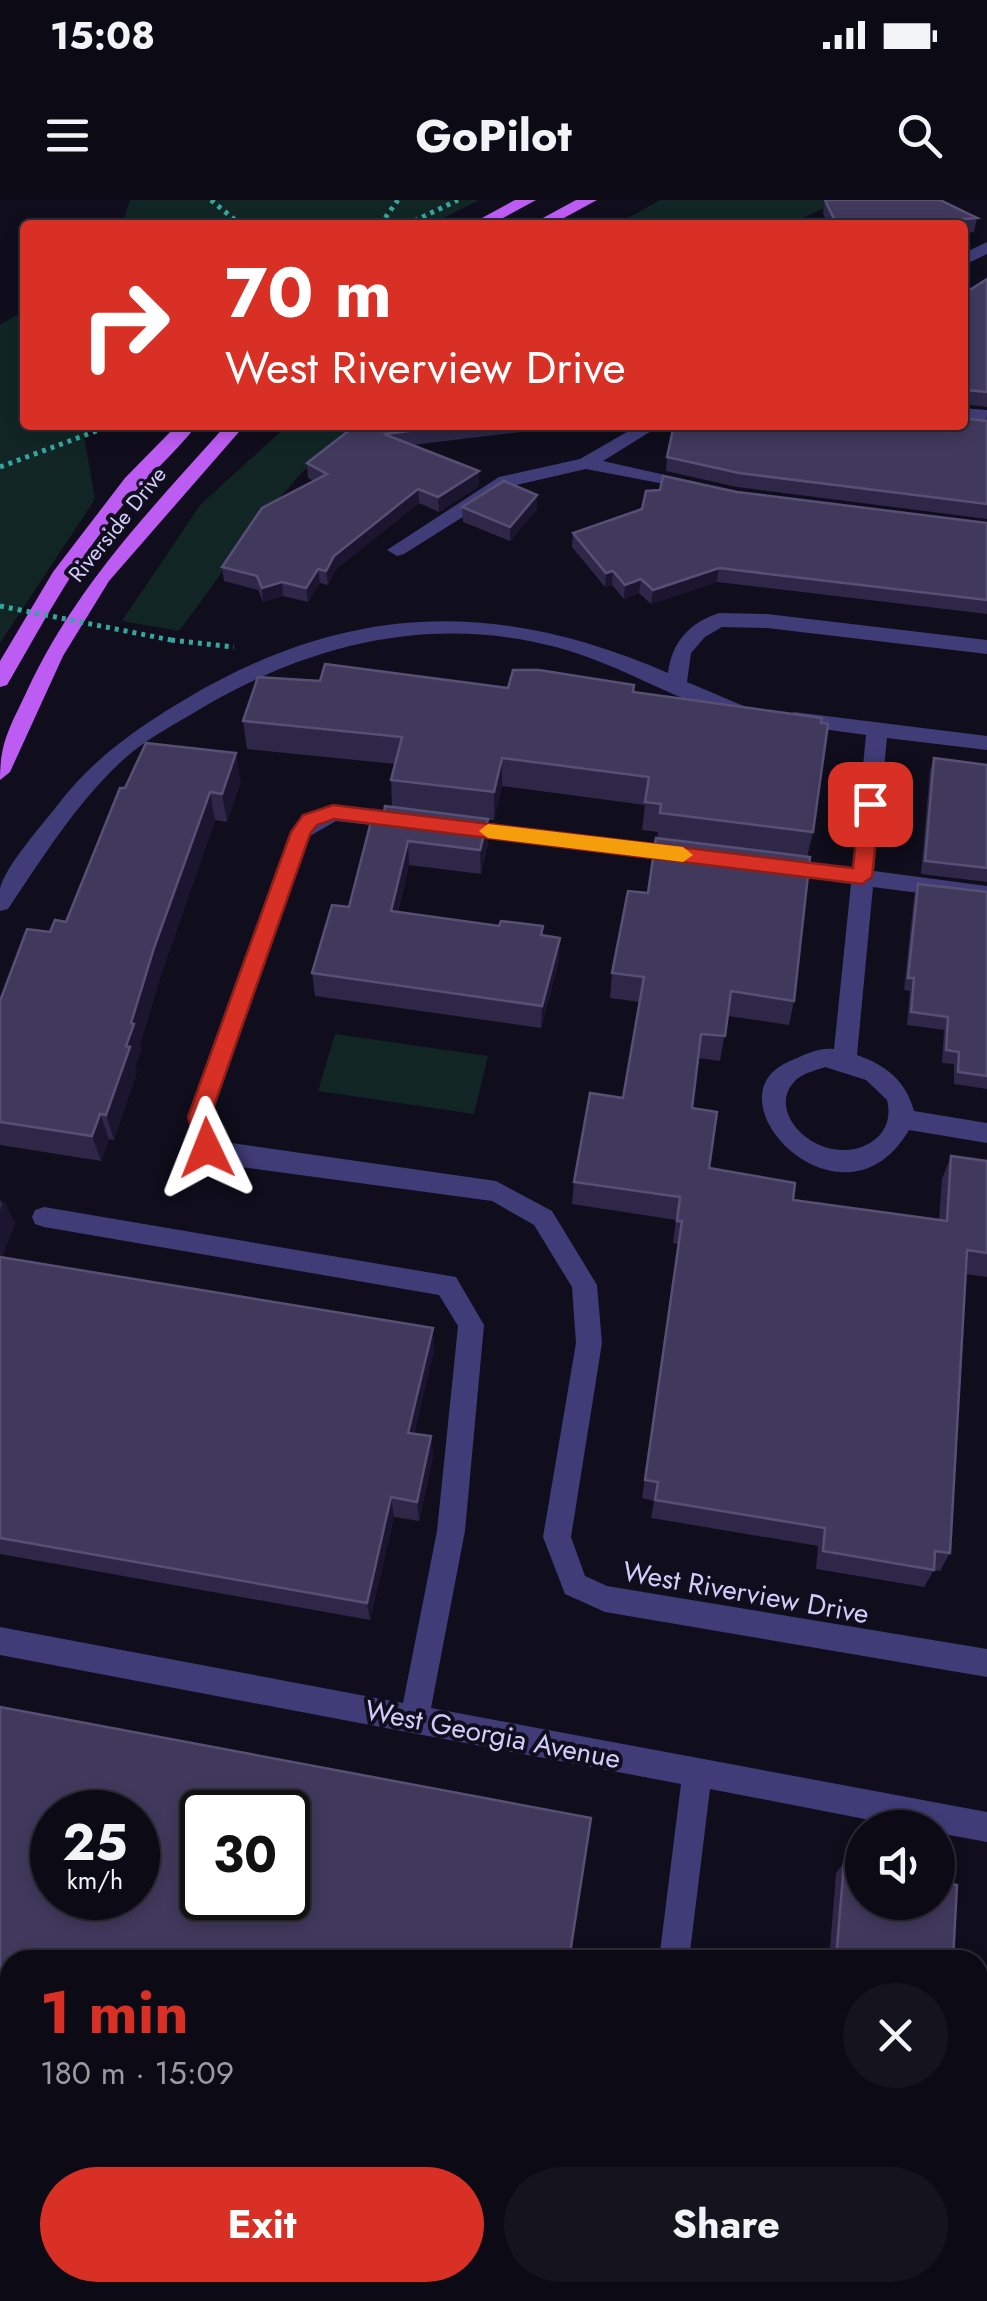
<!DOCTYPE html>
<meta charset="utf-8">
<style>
:root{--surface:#0c0a15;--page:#15131e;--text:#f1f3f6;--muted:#9a9aa0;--line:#2c2b34;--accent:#d93025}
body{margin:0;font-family:Jost,sans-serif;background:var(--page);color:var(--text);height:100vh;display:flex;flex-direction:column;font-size:38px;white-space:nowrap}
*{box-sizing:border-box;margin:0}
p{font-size:32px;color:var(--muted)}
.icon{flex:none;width:55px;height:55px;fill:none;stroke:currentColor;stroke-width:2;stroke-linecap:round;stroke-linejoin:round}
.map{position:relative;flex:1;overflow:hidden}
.panel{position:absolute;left:0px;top:1750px;width:988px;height:352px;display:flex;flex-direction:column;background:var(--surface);border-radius:30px 30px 0 0;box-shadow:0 5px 15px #0003,0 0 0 2px var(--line)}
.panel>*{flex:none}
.top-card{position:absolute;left:20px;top:20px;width:948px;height:210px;border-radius:10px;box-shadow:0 5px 15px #0003,0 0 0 2px var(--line);background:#d93025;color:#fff;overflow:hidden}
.fabs{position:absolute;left:845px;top:1610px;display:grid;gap:20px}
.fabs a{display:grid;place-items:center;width:110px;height:110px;border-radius:50%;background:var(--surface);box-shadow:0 5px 15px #0003,0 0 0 2px var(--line);font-size:50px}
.speed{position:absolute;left:30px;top:1590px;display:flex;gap:20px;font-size:50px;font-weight:700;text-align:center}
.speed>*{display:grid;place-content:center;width:130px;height:130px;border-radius:50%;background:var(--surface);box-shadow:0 5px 15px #0003,0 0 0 2px var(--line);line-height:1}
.speed small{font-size:25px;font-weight:400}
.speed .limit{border:5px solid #111;border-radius:15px;background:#fff;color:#111}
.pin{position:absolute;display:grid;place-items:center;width:85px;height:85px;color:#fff;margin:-42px;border-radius:20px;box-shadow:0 5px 15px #0006}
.me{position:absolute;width:110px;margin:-55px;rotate:358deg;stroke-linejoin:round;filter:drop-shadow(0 0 8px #0008)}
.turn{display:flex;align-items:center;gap:35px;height:210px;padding:0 40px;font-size:45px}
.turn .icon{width:130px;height:130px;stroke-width:2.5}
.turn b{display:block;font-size:70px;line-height:85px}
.round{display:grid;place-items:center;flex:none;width:105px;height:105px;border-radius:52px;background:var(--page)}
.overview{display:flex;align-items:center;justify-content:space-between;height:170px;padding:0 40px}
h1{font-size:60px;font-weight:700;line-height:75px;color:var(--accent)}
.button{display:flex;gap:20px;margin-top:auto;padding:20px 40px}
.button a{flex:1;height:115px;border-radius:60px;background:var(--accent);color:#fff;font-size:40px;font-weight:700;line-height:115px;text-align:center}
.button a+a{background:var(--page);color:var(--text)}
.status{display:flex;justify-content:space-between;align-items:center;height:70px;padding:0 50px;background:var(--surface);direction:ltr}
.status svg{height:28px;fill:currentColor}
header{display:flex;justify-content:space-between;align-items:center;height:130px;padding:0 40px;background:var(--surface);font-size:45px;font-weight:700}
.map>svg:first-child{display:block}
.green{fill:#112525}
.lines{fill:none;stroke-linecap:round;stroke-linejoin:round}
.path{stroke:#36a5a0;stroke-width:5;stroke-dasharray:4 5;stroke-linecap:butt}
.minor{fill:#3f3c77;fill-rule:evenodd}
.major{fill:#bd5cf2;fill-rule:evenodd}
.path-bridge{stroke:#36a5a0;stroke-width:5;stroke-dasharray:4 5;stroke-linecap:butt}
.wall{fill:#2e2748}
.shaded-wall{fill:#1b152f}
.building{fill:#40395c;stroke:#575075;stroke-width:2.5;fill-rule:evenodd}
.route{fill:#d93025;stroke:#8d1f18;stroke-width:2.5}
.slow{fill:#f59e0b}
.labels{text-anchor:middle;stroke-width:8;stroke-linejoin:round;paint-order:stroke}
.far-street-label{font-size:22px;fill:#d3ccfb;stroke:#100d1c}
.street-label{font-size:28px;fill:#d3ccfb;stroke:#100d1c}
</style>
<div class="status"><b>15:08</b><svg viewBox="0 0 49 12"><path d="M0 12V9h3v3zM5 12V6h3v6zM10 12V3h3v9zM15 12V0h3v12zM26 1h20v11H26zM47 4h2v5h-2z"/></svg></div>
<header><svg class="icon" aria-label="menu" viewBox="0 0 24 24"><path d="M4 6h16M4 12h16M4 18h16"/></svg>GoPilot<svg class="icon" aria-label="search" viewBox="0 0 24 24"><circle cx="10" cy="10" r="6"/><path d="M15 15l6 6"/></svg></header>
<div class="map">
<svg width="987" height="2101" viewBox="0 0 987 2101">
<rect width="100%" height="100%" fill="#100d1c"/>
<!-- green -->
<g class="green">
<path d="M130,0H479L430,25H122Z"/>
<path d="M660,0H841L788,25H615Z"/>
<path d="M25,110V225H82L95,299L0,443V125Z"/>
<path d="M288,225H354C288,274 229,365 179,431L122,421L200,305Z"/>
<path d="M335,834L488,856L474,914L318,891Z"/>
</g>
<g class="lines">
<!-- path -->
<g class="path">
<path d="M211,0L241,25"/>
<path d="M380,25L398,0"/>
<path d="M406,25L458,0"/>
<path d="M0,267L112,225"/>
<path d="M171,440L234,447"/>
</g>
<!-- minor -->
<g class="minor">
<path d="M987,42V54L962,66V54Z"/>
<path d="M962,208L987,210V222L962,219Z"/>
<path d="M639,225H661L603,261L701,283V291L586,269L512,286L404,354L397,356L387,350L499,277L580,259Z"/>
<path d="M719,413L767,414L987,440V454L767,428L722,427L705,437L691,453L687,482L746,507V517L739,519C676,501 620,464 556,447C429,414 310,444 200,509C174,525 146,539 124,559C77,602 43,657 8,709L0,711C0,704 0,695 0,689C4,668 42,625 56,607C93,558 137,528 189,497C351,402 498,399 668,473C672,442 689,423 719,413Z"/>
<path d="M794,512L987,536V550L887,538L874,671L987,686V702L873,687L857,855C886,865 906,881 914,911L987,923V943L909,930C843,1043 702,898 790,861C804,855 818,847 834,849L851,684L778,674L767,666L778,658L853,668L866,535L787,524L784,519ZM825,867L866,880L887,900C891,916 887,931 873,941C826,973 759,913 797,879C804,873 817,870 825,867Z"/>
<path d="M336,606L406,613L417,621L406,629L336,621L310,636L211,917L217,941L496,981L552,1011L597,1085L602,1143L571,1337L585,1376L607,1386L987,1449V1477L605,1412L565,1394L543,1337L576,1143L572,1087L534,1025L492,1001L233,966L198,955L187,917L290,632L303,617Z"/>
<path d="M456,619L684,647L695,655L684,663L456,635L445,627Z"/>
<path d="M44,1007L456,1077L484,1125L465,1331L431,1508L987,1612V1642L938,1633V1628H911L710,1589L689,1760H659L681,1584L0,1455V1427L403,1503L437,1331L458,1126L439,1095L44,1027L35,1024L32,1017L35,1010Z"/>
<path d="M617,2092H651L649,2101H615Z"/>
</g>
<!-- major -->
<g class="major">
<path d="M515,0H536L490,25H469Z"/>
<path d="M576,0H597L551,25H530Z"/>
<path d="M177,225H197C172,257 139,284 114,316C71,369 41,427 7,485L0,487V461L53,372L125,278Z"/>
<path d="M226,225H245L109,381L63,456L10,572L0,580C0,542 10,527 26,493C76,385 148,313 226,225Z"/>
</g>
<!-- path-bridge -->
<path class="path-bridge" d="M0,406L171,440"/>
</g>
<!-- wall -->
<g class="wall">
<path d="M825,0L977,18L974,32L962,33V25H828L823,13Z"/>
<path d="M987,79V207L962,204V95Z"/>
<path d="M987,216V319L737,287L666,271L667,257L986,220Z"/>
<path d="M355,225H540V227L530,231L412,245L479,271V286L439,312L419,303L335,370L328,385L320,383L308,402L283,396L263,402L258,390L224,381L222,367L314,281L308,278L307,263Z"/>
<path d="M737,292L987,323V414L717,382L651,404L639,393L624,399L612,385L605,387L572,347L573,333Z"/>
<path d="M462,307L537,309L510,341L463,322Z"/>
<path d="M320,481L634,493L813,632L807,657L794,801L789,825L728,816L720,861L698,858L692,908L709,968L793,1000L939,1020L942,979L951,956L987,961V1077L965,1074L950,1353L940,1371L934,1370L924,1387L816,1369L818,1346L651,1318L654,1301L642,1298L679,1044L673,1043L676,1020L572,1004L574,982L623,898L640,802L610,798L612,773L648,693L658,632L642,630L645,605L502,586L494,620H488V643L481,674L409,665L398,712L499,726H543L542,736L559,761L541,828L315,796L312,773L349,707L384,612L392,607L391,580L395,564L247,549L243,521Z"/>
<path d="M934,558L987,565V682L921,674L930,571Z"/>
<path d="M241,581L227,622L215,620L161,775L140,844L141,850L135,866L137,872L114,940L109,939L101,961L0,945V801L50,732L66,722L125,588Z"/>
<path d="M918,684L987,692V889L954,884V864L942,863L944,830L907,825L910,791L904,790L914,697Z"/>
<path d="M0,999L15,1023L2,1057L434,1150L414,1234L431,1236L433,1257L419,1321L394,1317L370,1420L0,1354Z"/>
<path d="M844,1663L953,1760H829L836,1673Z"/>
<path d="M801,2092H936L935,2101H800Z"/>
</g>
<!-- shaded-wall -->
<g class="shaded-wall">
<path d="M530,225H540V227L530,231Z"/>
<path d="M479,271V286L439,312L438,297Z"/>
<path d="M418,289L419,303L335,370L328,385L326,371L334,356Z"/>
<path d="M537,295V309L510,341V327Z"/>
<path d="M719,368L717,382L651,404L653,390Z"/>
<path d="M318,369L320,383L308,402L306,388Z"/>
<path d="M613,371L612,385L605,387L606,373Z"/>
<path d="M641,379L639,393L624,399L625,385Z"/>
<path d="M282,382L283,396L263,402L262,388Z"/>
<path d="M236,553L241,581L227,622L222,594Z"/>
<path d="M502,558V586L494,620V592Z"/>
<path d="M210,592L215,620L161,775L140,844L141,850L135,866L137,872L114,940L106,915L126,846L131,823L154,748Z"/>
<path d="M488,619V643L481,674L480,650Z"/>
<path d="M408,641L409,665L392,734L391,711Z"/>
<path d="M560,738L559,761L541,828L542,806Z"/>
<path d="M100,914L109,939L101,961L92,936Z"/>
<path d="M4,1000L15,1023L0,1062V1011Z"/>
<path d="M433,1128L434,1150L410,1253L408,1233Z"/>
<path d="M431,1236L433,1257L419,1321L417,1302Z"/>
<path d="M391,1297L394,1317L370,1420L367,1403Z"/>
</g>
<!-- building -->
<g class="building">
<path d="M825,0H940L977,18L898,25H837Z"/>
<path d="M987,79V192L966,190L962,194V95Z"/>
<path d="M962,218L987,221V304L739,273L667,257L674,225H962Z"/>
<path d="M356,225H459L384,234L479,271L438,297L418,289L334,356L326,371L318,369L306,388L282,382L262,388L257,376L222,367L262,308L327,274L307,263Z"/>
<path d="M663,276L737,292L987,323V400L719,368L653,390L641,379L625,385L613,371L606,373L573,333L642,309L646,291L660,290Z"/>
<path d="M504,281L537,295L510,327L462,307Z"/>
<path d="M325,464L508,488L513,470H539L634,485L633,492L822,518L821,523L828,524L813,632L660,613L661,604L645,602L649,577L502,558L494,592L391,580L402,537L243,521L258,477L320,481Z"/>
<path d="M146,543L236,553L222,594L210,592L154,748L131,823L134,824L126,846L130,847L106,915L100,914L92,936L0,922V801L27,729L50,732L55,720L66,722L120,588H125Z"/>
<path d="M934,558L987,565V668L925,661Z"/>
<path d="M385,606L488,619L480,650L408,641L391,711L499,726L501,721L543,726L541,735L560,738L542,806L312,773L332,705L349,707L374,610L384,612Z"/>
<path d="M656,638L810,657L794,801L731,791L725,836L701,834L692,908L717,912L709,968L795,983L793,1000L947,1021L951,956L987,961V1053L967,1050L950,1353L935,1351L934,1370L823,1351L825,1328L655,1300L658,1282L645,1280L682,1021H677L680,997L574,982L590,893L623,898L644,777L612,773L628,691L648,693Z"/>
<path d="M918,684L987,692V876L958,872L959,852L946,850L948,817L911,812L914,778H908Z"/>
<path d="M0,1057L433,1128L408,1233L431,1236L417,1302L391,1297L367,1403L0,1338Z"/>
<path d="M0,1507L591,1618L569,1760H10V2092H518L517,2101H0ZM52,1612H138V1698H52ZM202,1612H288V1698H202Z"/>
<path d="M844,1663L862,1667V1702H938V1681L957,1685L953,1760H836Z"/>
<path d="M808,2092H936L935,2101H808Z"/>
</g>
<!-- route -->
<path class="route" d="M870,596L880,604L872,677L862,684L334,619L317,625L310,634L210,917L218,948L215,954H199L188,917L291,632L303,615L333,605L853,668L860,604Z"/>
<!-- slow -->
<path class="slow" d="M488,624L683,647L693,655L683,662L488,638L479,631Z"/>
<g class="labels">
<!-- far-street labels -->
<g class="far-street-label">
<text transform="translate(117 324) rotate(-51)" y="8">Riverside Drive</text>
</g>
<!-- street labels -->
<g class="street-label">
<text transform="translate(746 1392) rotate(10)" y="10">West Riverview Drive</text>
<text transform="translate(493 1534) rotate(11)" y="10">West Georgia Avenue</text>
</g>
</g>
</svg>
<div class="fabs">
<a><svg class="icon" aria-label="sound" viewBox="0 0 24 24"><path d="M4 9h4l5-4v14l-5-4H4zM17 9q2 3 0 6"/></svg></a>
</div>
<div class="speed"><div>25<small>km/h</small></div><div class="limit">30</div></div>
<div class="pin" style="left:870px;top:604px;background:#d93025"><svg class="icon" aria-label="arrive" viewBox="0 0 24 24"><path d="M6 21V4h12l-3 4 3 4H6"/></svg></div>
<svg class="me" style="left:207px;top:948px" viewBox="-20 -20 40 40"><path d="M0-17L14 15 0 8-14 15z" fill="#d93025" stroke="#fff" stroke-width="4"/></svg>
<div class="top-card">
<div class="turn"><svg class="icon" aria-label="right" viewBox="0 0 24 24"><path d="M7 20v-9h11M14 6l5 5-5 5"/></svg><div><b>70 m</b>West Riverview Drive</div></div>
</div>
<section class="panel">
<div class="overview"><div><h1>1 min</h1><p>180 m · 15:09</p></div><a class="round"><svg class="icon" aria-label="close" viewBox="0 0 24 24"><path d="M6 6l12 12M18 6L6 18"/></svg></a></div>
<div class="button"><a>Exit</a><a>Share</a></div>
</section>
</div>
